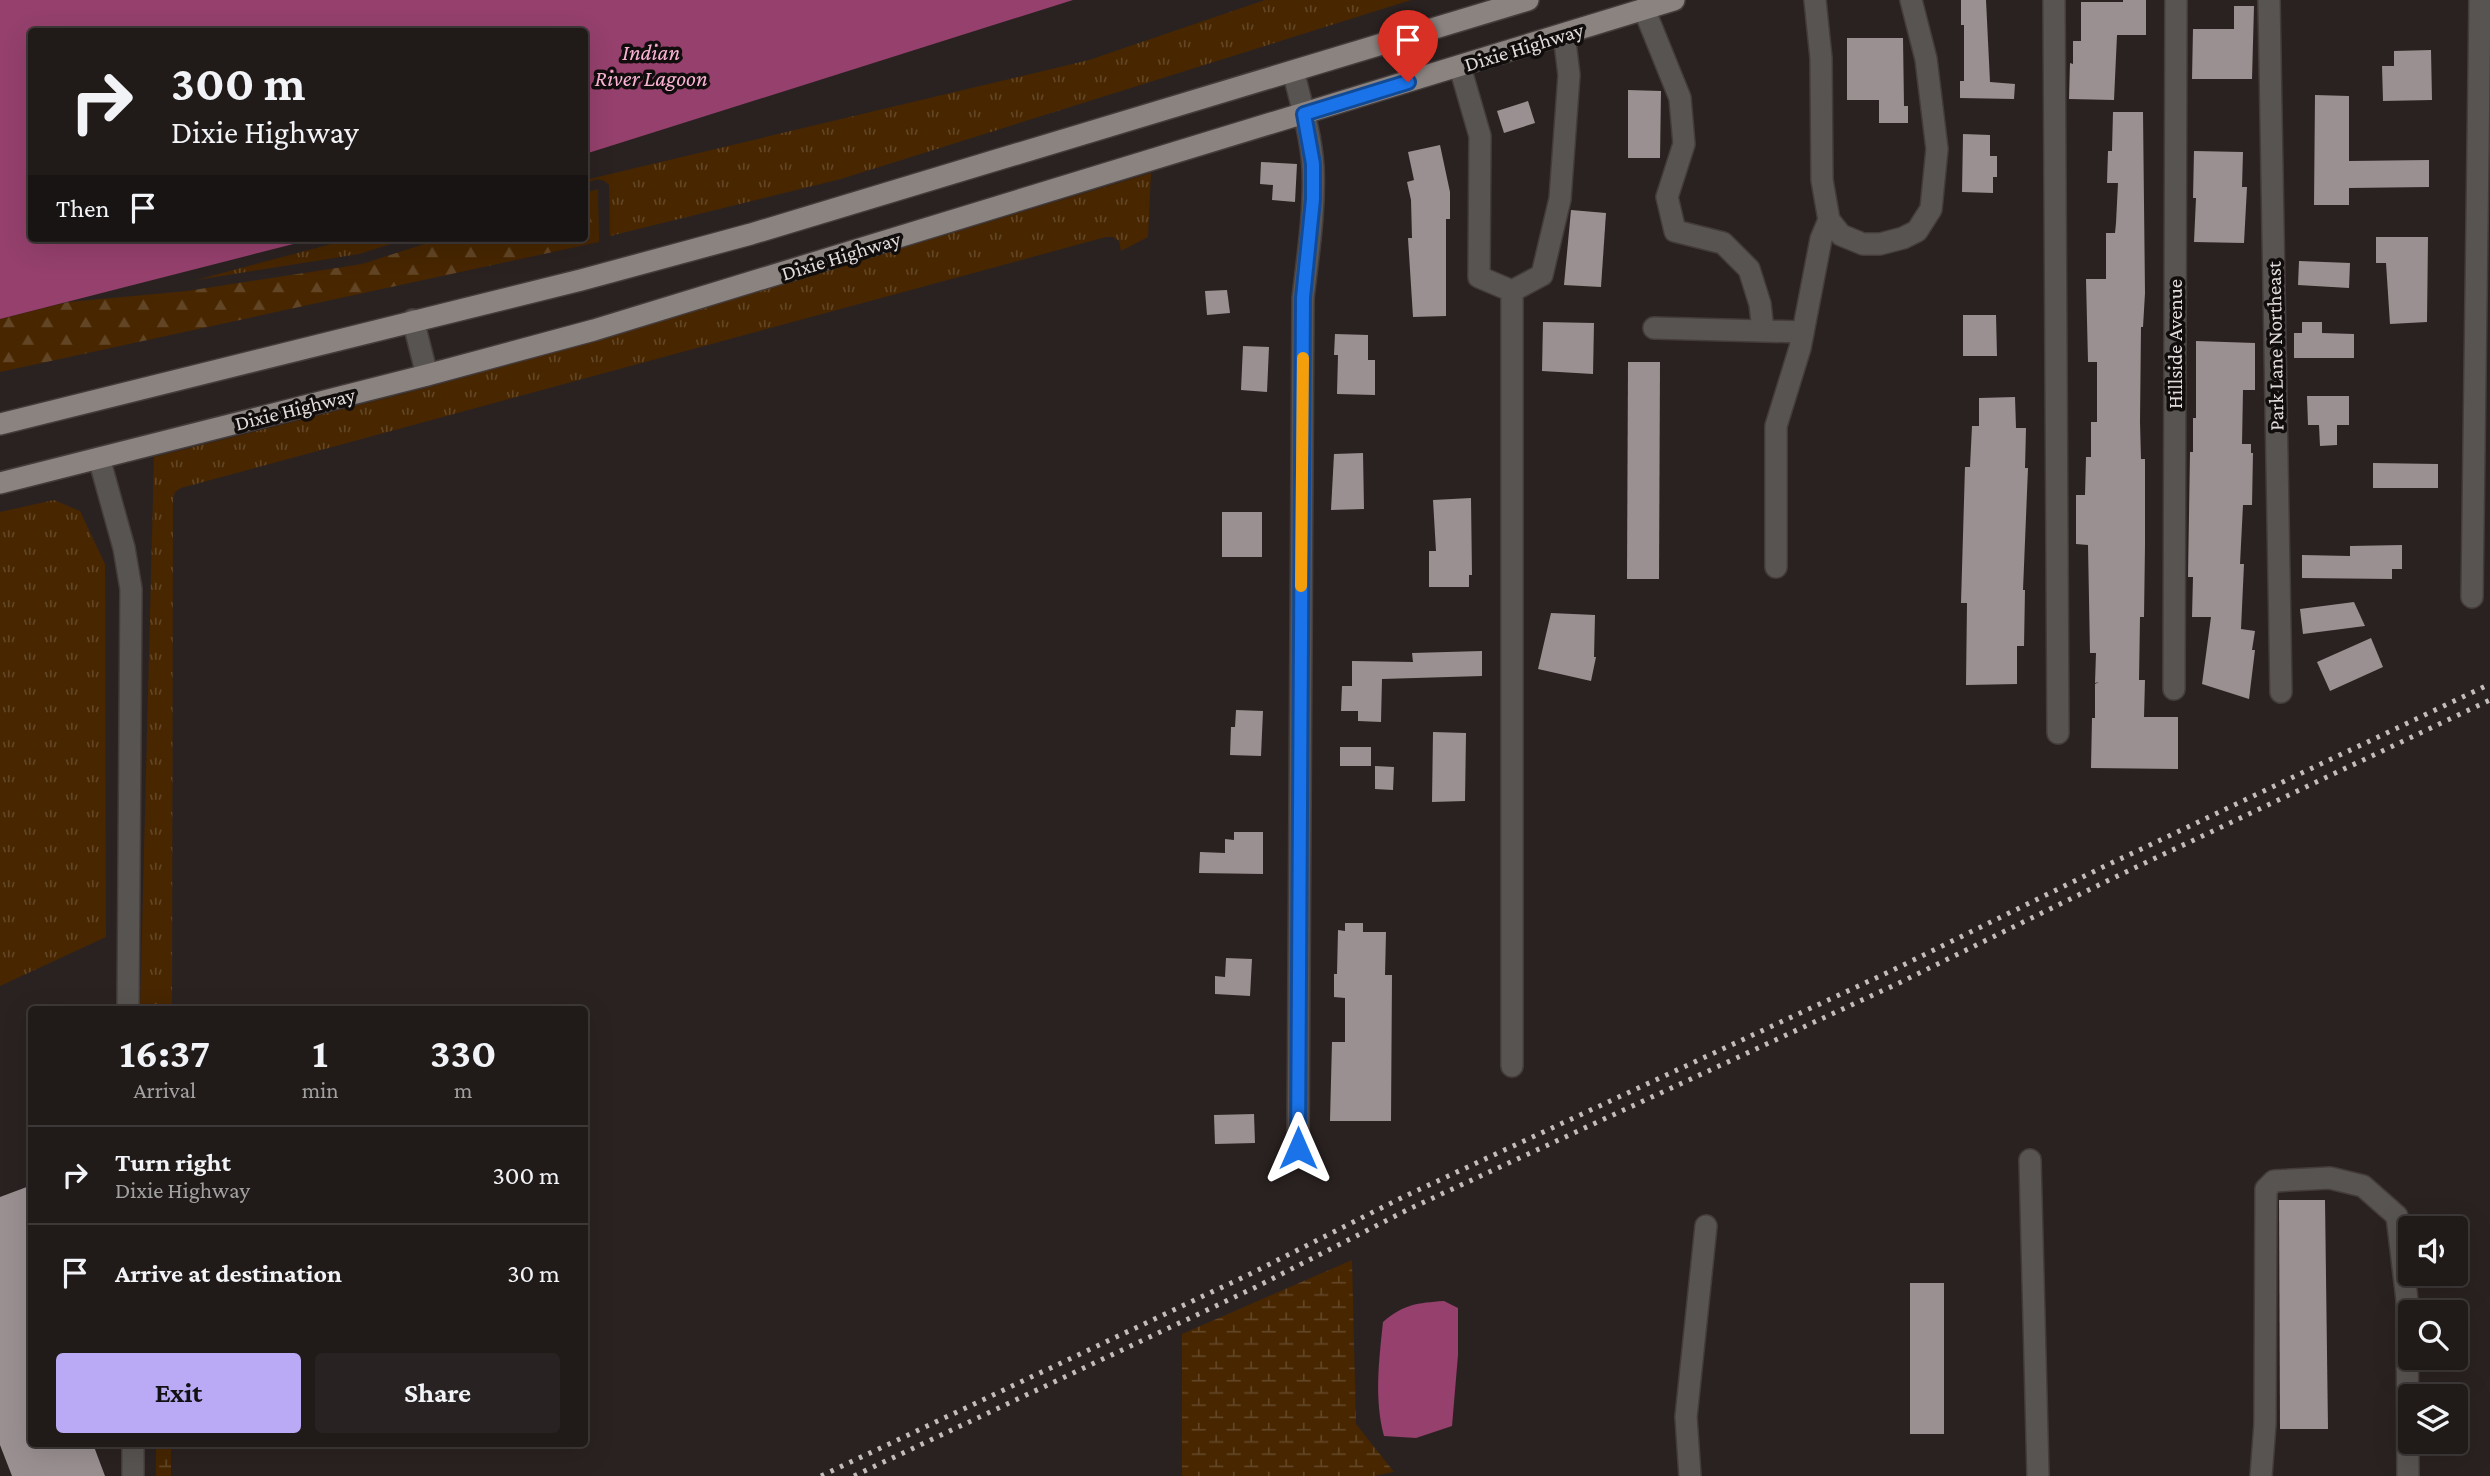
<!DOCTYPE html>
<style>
:root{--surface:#201a19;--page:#282322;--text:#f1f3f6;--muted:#a2a1a2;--line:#3d3838;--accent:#baaaf6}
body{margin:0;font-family:"Crimson Pro",serif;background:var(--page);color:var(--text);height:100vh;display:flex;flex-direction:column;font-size:26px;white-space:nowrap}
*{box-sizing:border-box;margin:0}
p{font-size:23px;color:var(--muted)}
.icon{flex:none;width:38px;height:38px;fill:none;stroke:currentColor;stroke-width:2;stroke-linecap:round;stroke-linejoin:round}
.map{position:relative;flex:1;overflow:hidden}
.details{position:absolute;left:28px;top:1006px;width:560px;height:441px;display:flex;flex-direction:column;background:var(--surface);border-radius:7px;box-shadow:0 7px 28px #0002,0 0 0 2px var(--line)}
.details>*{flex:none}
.hud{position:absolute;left:28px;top:28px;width:560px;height:214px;border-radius:7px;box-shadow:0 7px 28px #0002,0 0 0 2px var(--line);background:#201a19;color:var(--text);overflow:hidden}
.buttons{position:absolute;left:2398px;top:1216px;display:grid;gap:14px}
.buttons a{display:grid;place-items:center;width:70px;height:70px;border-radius:7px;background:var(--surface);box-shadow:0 7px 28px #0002,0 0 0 2px var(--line);font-size:35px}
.pin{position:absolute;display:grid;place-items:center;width:60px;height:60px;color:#fff;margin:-72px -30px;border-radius:50% 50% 50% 0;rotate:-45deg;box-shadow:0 0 7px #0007}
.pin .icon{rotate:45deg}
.me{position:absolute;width:77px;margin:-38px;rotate:0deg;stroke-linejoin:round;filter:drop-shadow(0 0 5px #0008)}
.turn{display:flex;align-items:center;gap:24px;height:147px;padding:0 28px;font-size:32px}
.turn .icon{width:91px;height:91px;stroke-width:2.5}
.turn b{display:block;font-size:49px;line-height:60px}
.then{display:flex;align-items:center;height:66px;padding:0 28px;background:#0003;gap:14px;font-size:26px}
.eta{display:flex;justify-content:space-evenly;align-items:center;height:119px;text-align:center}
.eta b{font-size:42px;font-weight:700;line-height:49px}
.action{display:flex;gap:14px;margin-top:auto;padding:14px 28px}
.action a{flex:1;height:80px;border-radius:7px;background:var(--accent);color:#111;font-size:28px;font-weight:700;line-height:80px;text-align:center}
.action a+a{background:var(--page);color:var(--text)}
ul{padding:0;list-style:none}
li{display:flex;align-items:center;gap:21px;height:98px;padding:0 28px;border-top:2px solid var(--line)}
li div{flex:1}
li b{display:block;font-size:26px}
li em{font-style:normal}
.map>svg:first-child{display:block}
.grass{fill:url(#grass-tufts)}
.forest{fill:url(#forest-firs)}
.wetland{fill:url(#wetland-marsh)}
.water{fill:#95406d}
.building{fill:#9a9091}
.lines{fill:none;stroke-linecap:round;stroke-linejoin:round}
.minor-casing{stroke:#443c3b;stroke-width:24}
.major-casing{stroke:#443c3b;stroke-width:24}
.minor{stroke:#585452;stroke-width:21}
.major{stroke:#8a8380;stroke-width:21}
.rail{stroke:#c2bcbb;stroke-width:5;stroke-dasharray:3.5 7;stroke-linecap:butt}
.route-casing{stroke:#114b97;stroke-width:18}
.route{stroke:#1a73e8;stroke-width:12}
.slow{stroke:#f59e0b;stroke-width:12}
.labels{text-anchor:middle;stroke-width:7;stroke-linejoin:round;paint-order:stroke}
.street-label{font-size:21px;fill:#e2dddc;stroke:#100d0c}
.water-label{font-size:23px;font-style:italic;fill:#fbb3d5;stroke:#100d0c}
</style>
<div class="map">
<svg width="2490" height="1476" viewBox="0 0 2490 1476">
<defs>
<pattern id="grass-tufts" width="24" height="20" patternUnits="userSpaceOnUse" patternTransform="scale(1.75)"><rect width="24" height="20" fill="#472600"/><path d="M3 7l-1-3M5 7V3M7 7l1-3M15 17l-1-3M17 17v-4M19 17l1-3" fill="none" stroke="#614525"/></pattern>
<pattern id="forest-firs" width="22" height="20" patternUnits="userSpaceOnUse" patternTransform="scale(1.75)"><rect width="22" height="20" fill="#472600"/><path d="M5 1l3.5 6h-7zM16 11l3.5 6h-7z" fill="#614525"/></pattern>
<pattern id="wetland-marsh" width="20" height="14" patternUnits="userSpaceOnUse" patternTransform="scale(1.75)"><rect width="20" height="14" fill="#472600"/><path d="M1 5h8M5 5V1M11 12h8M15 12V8" fill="none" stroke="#614525"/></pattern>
</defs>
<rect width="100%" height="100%" fill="#2a2221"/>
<!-- grass -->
<g class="grass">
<path d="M1265,0H1411L841,179L610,236L609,185C601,176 595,180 585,183V180L1089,60Z"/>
<path d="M1151,173L1148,237L1121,251L1119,241L1113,237H1106L181,488L175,492L173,498L172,1010H140L154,457L430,387L598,340Z"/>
<path d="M354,238H410L359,254L196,280Z"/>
<path d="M54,500L80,511L105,564L106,937L0,986V512Z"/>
</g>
<!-- forest -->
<path class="forest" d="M598,189L599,242L0,372V319L68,302L187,291L362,264L443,238H584L585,193Z"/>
<!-- wetland -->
<g class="wetland">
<path d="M1352,1260L1356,1424L1394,1472L1374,1476H1182V1334Z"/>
<rect x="156" y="1444" width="15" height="32"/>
</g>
<!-- water -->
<g class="water">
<path d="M0,0H1073L585,154L584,32H32V238H317L0,319Z"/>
<path d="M1444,1301L1458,1308V1355L1452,1426L1416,1438L1384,1436C1374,1399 1379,1360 1383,1322C1404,1304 1417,1303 1444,1301Z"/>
</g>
<!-- building -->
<g class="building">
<path d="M1961,0H1986L1990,82L2015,84L2014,99L1960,98V81H1964V25H1961Z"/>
<path d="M2123,0H2146V35H2117L2114,100L2069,99L2070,63L2073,64V41H2081V2H2123Z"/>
<path d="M2234,6H2254L2252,79H2192L2193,29H2234Z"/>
<path d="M1847,38H1903L1904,106H1908V123H1879V100H1847Z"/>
<path d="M2431,50L2432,100L2383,101L2382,66H2394V51Z"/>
<path d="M1628,90L1661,91L1660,158H1628Z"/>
<path d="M2315,95L2349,96V161L2429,160V187L2349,188V205H2314Z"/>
<path d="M1528,101L1535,123L1504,133L1497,111Z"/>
<path d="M2113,112H2143L2145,293L2143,327H2141L2140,422L2141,459H2145V545L2144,617H2140L2139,680H2145L2144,717H2178V769L2091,768L2092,718H2095V684L2099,682L2095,683L2096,653H2090L2088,545L2076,544V495H2085L2086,457H2091V422H2097V362H2088L2086,279H2106V233H2115L2116,223L2118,183H2107L2108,151H2112Z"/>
<path d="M1963,134L1990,135V156H1997V177H1993V193L1962,192Z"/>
<path d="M1440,145L1450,192V219H1446V316L1413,317L1408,238H1412L1411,200L1407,182L1414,180L1408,152Z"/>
<path d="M2194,151L2243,152L2242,187H2247L2244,243L2194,242L2196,198H2193Z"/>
<path d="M1261,162L1297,164L1295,202L1272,200L1273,185L1260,184Z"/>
<path d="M1571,210L1606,213L1601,287L1564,285Z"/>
<path d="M2376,237H2428L2427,322L2390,324L2386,263H2376Z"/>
<path d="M2299,261L2350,263L2349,288L2298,285Z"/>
<path d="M1227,290L1230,313L1207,315L1205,291Z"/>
<path d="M1963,315H1996L1997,356H1963Z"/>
<path d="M1543,322L1594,323L1593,374L1542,371Z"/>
<path d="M2302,322H2322V333L2354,334V358H2294V333H2302Z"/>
<path d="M1335,334L1368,335V360H1375V395L1337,394L1338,355H1334Z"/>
<path d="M2196,341L2255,343V390H2243L2242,444H2251V453H2253L2252,505H2243L2240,564H2244L2241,629L2255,631L2252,650H2255L2249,699L2202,684L2211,617H2192L2193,577H2188L2190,452H2193V418H2196Z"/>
<path d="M1243,346L1269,347L1267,392L1241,390Z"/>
<path d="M1628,362H1660L1659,579H1627Z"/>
<path d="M2307,396H2349V425H2337V445L2320,446L2319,425H2308Z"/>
<path d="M2015,397L2016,428H2026L2025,468H2028L2023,590H2025L2024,646H2017V684L1966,685L1967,603H1961L1965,467H1970L1972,426H1979V398Z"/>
<path d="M1363,453L1364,509L1331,510L1334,454Z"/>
<path d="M2373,463L2438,464V488H2373Z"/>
<path d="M1471,498L1472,575H1469V587H1429V551H1436L1433,500Z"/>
<rect x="1222" y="512" width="40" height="45"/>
<path d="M2402,545V569H2392V579L2302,578V555L2350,556V546Z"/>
<path d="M2354,602L2365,626L2303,634L2300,609Z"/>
<path d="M1551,613L1595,615L1594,657H1596L1591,681L1538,669Z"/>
<path d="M2371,638L2383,667L2330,691L2317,662Z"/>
<path d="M1482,651V676L1382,679L1381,722L1358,721V711H1341L1342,686H1352V661L1413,662L1412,653Z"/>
<path d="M1236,710L1263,711L1261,756L1230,755L1231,727H1235Z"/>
<path d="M1433,732L1466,733L1465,801L1432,802Z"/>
<rect x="1340" y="747" width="31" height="19"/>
<path d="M1375,766L1394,767L1393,790L1375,789Z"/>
<path d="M1234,832H1263V874L1199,873L1200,852L1225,853V839L1234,840Z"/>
<path d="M1345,923H1363V932H1386L1385,975H1392L1391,1121H1330L1332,1042H1345V998L1334,997V974H1337L1338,930L1345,931Z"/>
<path d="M1226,958L1252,959L1250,996L1215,994V976L1225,977Z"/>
<path d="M1254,1114L1255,1143L1215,1144L1214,1115Z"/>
<path d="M32,1185V1444H93L105,1476H12L0,1445V1197Z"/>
<path d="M2279,1200H2325L2328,1429H2280Z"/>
<rect x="1910" y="1283" width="34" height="151"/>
</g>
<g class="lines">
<defs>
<g id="minor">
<path d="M1815,0L1821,58L1822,180L1829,220L1841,235L1863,244H1880L1903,238L1917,231L1931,209L1937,149L1926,59L1911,0"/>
<path d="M2054,0L2058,733"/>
<path d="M2269,0L2281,692"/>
<path d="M1644,9L1680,98L1684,144L1667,197L1675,231L1723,243L1749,269L1760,304L1763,330"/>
<path d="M1460,67L1480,136L1479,277L1512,291V1066"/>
<path d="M1293,71C1301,102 1311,135 1313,167C1315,211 1308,255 1303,298L1298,1148"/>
<path d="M1512,291L1542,275L1560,199L1569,75L1564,34"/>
<path d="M413,320L427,375"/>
<path d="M1654,328L1803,332"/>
<path d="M99,458L124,548L131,589L128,1010"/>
<path d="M1776,567V426L1800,348L1821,239L1829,220"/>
<path d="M2472,597L2480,0"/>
<path d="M2174,689L2176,0"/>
<path d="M2030,1160L2038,1476"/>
<path d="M133,1476V1444"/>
<path d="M1690,1476L1686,1417L1706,1226"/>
<path d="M2261,1476L2265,1424L2266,1189L2274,1181L2330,1178L2363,1186L2397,1216L2407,1300L2408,1476"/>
</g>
<g id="major">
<path d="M0,424L581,280L751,234L1528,0"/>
<path d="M0,483L427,375L594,330L1674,0"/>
</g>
</defs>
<!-- minor casing -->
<use href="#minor" class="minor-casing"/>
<!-- major casing -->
<use href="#major" class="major-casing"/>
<!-- minor -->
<use href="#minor" class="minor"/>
<!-- major -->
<use href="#major" class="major"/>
<!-- rail -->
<g class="rail">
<path d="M821,1476L1250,1274L1403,1197L1893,970L2101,868L2490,684"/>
<path d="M854,1476L1256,1287L1409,1209L1899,983L2107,881L2490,700"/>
</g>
</g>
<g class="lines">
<defs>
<path id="route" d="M1298,1148L1303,298L1313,199V164L1304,114L1408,82"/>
</defs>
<!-- route casing -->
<use href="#route" class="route-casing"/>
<!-- route -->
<use href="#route" class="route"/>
<!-- slow -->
<path class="slow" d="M1301,586L1303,358"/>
</g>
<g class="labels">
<!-- street labels -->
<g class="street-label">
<text transform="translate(1524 47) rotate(-17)" y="7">Dixie Highway</text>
<text transform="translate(841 256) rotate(-17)" y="7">Dixie Highway</text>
<text transform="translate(2175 344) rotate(-90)" y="7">Hillside Avenue</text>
<text transform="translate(2275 346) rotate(-91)" y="7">Park Lane Northeast</text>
<text transform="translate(295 409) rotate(-14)" y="7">Dixie Highway</text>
</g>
<!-- water labels -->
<g class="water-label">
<text x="651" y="60">Indian<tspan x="651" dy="26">River Lagoon</tspan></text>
</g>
</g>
</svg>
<div class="buttons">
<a><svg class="icon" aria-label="sound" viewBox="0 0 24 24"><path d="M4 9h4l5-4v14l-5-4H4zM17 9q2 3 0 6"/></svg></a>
<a><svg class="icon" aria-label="search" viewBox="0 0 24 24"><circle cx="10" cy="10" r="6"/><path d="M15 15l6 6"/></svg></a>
<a><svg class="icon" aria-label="layers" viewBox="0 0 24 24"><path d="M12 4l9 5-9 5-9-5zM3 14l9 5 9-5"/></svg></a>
</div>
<div class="pin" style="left:1408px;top:82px;background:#d93025"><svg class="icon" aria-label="arrive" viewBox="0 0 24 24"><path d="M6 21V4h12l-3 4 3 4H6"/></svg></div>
<svg class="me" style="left:1298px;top:1148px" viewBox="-20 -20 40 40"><path d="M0-17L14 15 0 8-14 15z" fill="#1a73e8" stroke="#fff" stroke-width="4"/></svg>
<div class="hud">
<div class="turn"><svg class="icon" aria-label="right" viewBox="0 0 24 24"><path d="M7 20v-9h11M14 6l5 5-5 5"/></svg><div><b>300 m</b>Dixie Highway</div></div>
<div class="then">Then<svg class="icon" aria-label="arrive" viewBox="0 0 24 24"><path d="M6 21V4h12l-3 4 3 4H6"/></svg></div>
</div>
<section class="details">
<div class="eta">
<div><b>16:37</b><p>Arrival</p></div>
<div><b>1</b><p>min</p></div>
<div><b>330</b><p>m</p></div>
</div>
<ul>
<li><svg class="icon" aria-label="right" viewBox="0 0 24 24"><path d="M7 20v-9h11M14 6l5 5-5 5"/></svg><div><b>Turn right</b><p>Dixie Highway</p></div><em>300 m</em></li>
<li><svg class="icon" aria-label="arrive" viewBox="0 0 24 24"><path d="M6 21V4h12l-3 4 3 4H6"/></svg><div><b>Arrive at destination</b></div><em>30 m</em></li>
</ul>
<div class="action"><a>Exit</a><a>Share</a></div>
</section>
</div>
